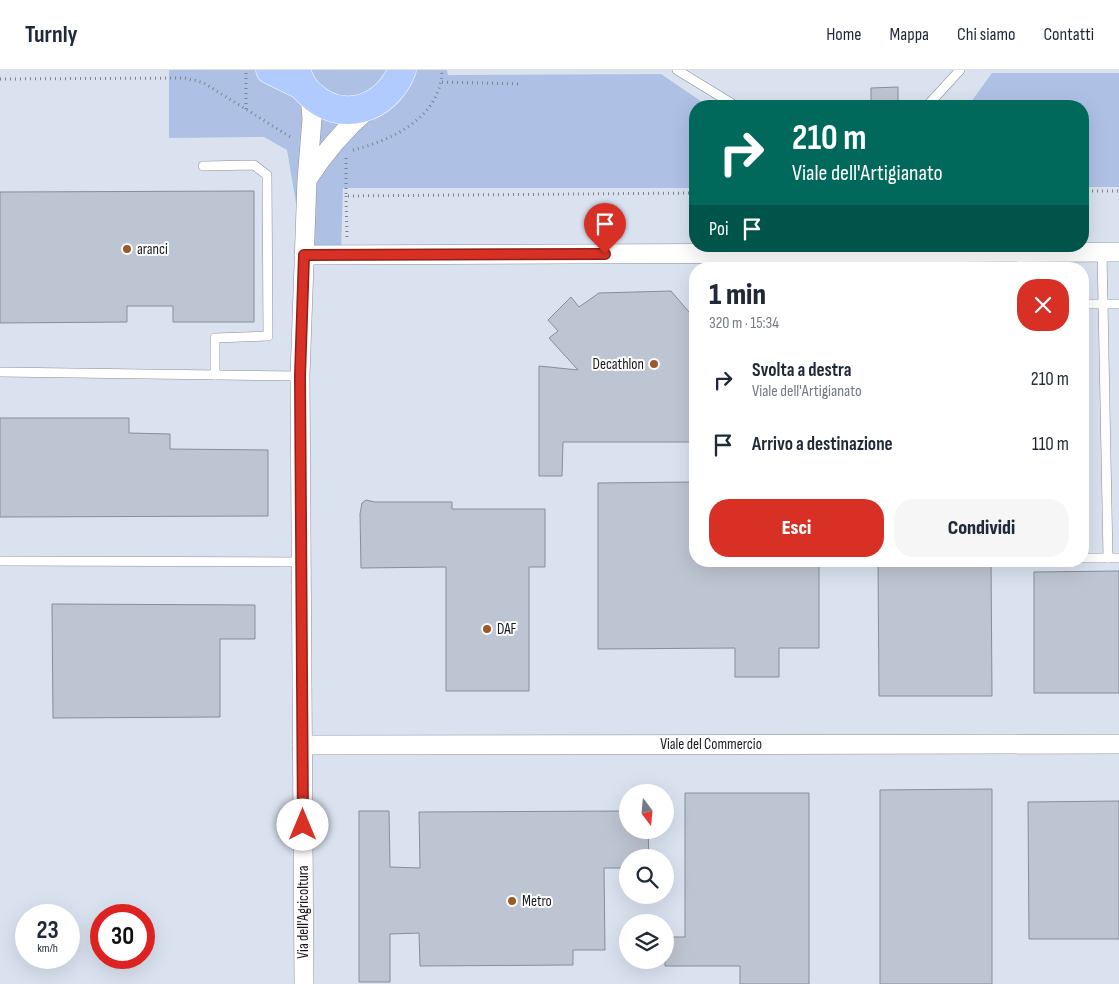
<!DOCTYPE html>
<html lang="it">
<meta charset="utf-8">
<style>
:root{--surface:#fff;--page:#f6f6f7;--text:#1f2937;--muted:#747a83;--line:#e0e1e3;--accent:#d93025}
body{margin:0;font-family:"Sofia Sans Condensed",sans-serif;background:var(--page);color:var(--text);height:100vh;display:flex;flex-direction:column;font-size:19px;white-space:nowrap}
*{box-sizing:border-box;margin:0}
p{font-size:16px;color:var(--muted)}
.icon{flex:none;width:28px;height:28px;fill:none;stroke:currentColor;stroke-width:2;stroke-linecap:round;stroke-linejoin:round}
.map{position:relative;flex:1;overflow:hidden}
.side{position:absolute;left:689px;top:192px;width:400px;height:305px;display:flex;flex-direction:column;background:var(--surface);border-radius:20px;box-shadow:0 5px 20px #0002}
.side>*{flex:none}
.top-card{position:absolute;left:689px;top:30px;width:400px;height:152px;border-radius:20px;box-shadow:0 5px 20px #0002;background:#00695c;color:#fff;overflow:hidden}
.needle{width:32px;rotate:164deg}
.controls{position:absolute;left:619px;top:714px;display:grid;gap:10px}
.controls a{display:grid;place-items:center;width:55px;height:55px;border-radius:50%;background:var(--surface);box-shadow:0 5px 20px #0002;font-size:25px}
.speed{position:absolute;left:15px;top:834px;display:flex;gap:10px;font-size:25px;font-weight:700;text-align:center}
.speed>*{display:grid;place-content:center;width:65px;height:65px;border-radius:50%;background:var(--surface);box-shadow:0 5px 20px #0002;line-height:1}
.speed small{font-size:12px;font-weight:400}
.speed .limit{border:8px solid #d22;background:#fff;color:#111}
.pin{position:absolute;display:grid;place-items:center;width:42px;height:42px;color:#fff;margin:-51px -21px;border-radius:50% 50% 50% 0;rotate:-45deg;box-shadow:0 0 5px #0007}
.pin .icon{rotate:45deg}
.me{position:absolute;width:55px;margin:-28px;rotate:0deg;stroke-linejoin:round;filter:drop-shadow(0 0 4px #0008)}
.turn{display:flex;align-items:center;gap:18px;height:105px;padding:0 20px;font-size:22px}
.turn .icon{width:65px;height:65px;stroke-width:2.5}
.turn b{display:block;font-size:35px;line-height:42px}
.then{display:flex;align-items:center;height:48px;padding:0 20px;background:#0003;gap:10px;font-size:19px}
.round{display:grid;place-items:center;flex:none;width:52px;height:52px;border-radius:20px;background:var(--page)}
.summary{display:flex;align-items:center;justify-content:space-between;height:85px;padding:0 20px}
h1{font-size:30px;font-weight:800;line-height:38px}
.primary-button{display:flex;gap:10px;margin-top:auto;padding:10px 20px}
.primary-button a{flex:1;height:58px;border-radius:20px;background:var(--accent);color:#fff;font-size:20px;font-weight:800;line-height:58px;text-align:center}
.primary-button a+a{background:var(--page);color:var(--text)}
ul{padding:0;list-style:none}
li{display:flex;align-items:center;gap:15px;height:65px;padding:0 20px}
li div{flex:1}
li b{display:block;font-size:19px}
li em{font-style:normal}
header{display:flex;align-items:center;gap:30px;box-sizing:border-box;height:70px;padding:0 25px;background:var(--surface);border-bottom:1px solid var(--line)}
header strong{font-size:24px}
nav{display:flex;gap:28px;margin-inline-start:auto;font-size:18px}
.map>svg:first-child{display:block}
.green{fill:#aec1e5}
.building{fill:#bec5d2;stroke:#878d9a}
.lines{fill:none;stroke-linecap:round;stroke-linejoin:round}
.lane-casing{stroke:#888e9b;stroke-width:10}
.street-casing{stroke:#888e9b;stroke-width:20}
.primary-casing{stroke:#fff;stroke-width:29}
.path{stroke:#7d828c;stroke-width:3;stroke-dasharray:1 4;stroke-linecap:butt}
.lane{stroke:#fff;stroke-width:9}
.street{stroke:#fff;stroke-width:19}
.primary{stroke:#b2cbfe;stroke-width:28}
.route-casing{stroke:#8d1f18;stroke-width:12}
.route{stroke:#d93025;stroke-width:9}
.poi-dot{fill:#9d5a29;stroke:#fff;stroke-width:2}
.labels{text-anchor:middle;stroke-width:4;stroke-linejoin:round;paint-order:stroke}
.poi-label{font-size:15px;fill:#17191e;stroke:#fff;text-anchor:start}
.street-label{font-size:15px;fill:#17191e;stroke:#fff}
</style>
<header>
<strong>Turnly</strong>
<nav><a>Home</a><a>Mappa</a><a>Chi siamo</a><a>Contatti</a></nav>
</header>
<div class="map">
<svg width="1119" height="914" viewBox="0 0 1119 914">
<rect width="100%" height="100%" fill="#dae2f0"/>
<!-- green -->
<g class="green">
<path d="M169,0H447L448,5L661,4L708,36H695V118H343L341,181L305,186L287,80L264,67L169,68Z"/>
<path d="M992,3H1119V117H1083L1082,36H968Z"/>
</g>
<!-- building -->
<g class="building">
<path d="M898,17V36H871V18Z"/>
<path d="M254,121V252H173V236H127V252L0,253V122Z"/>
<path d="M671,221L695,249V372H563L562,406H539V296L578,300L549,268L558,261L548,250L571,227L579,237L599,223Z"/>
<path d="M0,348H129V363L170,364V379L268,380V446L0,447Z"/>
<path d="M695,412V491H819V578H779V607H735V578L598,579V413Z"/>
<path d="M366,430L375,432H452V439H545V497H529V621H446V497L361,498L360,444L362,433Z"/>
<path d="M878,491H991L992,626H879Z"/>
<path d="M1119,501V623H1034V502Z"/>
<path d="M52,534L255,535V569H220V647L53,648Z"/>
<path d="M992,719V914H880V720Z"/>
<path d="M685,723H809V914H740V896H665V867H685Z"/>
<path d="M1119,731V869H1029L1028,732Z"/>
<path d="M359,741H389L390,797L420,798L419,742L628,741V760H648L649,788H628V798H604L605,880H573V895L420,896L419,863L390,864V912H359Z"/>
</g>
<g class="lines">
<defs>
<g id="lane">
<path d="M677,0L736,36"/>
<path d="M927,36L960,0"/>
<path d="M203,96L254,95L267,105L268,266L215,268V305"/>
<path d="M1102,182L1108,488"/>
<path d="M1082,234H1119"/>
<path d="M0,302L300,306"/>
<path d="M1082,488H1119"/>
<path d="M0,491L301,492"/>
</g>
<g id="street">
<path d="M309,107C326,80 345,59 369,38"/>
<path d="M304,185L1119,182"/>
<path d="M302,675L1119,674"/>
<path d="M304,914L300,306L307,110L312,49L310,24"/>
</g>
<g id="primary">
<path d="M270,0L303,16"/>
<path d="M296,0C299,8 302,17 309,23C341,55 387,39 402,0"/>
</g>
</defs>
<!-- lane casing -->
<use href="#lane" class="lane-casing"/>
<!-- street casing -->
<use href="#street" class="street-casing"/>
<!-- primary casing -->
<use href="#primary" class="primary-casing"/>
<!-- path -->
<g class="path">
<path d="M0,9L185,8L204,13L292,68"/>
<path d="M442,12L521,14"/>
<path d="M246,39V3"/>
<path d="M353,80C393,70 441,47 442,0"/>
<path d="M346,88V126L695,123"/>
<path d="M1082,121H1119"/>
<path d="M346,126L347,167"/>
</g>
<!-- lane -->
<use href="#lane" class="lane"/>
<!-- street -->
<use href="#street" class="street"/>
<!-- primary -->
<use href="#primary" class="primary"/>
</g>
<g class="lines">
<defs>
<path id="route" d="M303,755L300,306L304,185L605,184"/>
</defs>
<!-- route casing -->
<use href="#route" class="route-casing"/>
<!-- route -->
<use href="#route" class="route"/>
</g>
<!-- markers -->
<g class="poi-dot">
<circle cx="127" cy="179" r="5"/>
<circle cx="654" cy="294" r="5"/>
<circle cx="487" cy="559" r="5"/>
<circle cx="512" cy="831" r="5"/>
</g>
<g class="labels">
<!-- poi labels -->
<g class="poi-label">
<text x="137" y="184">aranci</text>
<text x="644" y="299" text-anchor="end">Decathlon</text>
<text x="497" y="564">DAF</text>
<text x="522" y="836">Metro</text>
</g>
<!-- street labels -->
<g class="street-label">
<text x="711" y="679">Viale del Commercio</text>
<text transform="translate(303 842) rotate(-90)" y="5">Via dell'Agricoltura</text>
</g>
</g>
</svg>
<div class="controls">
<a><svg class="needle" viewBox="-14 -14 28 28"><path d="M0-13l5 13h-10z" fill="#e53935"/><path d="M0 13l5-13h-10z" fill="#747a83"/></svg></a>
<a><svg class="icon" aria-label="search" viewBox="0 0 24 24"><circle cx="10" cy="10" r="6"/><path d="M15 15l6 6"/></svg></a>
<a><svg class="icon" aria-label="layers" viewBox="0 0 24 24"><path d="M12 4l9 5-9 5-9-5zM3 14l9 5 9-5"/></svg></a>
</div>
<div class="speed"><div>23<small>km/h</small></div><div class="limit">30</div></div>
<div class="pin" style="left:605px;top:184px;background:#d93025"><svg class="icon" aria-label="arrive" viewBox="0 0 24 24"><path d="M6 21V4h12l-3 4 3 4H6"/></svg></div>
<svg class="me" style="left:303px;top:755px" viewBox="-20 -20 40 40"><circle r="19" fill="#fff"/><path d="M0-13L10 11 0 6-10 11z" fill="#d93025"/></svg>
<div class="top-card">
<div class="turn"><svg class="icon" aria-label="right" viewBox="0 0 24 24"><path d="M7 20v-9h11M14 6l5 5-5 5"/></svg><div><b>210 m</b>Viale dell'Artigianato</div></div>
<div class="then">Poi<svg class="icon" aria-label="arrive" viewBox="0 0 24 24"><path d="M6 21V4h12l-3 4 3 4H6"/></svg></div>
</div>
<section class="side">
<div class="summary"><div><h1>1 min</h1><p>320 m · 15:34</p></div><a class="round" style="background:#d93025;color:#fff"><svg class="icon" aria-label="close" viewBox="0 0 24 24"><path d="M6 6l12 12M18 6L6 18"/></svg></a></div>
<ul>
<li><svg class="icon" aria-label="right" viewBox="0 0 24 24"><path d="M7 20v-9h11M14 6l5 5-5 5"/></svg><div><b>Svolta a destra</b><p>Viale dell'Artigianato</p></div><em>210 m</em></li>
<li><svg class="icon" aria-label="arrive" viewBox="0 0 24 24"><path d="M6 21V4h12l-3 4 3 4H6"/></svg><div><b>Arrivo a destinazione</b></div><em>110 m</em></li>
</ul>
<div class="primary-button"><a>Esci</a><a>Condividi</a></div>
</section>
</div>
